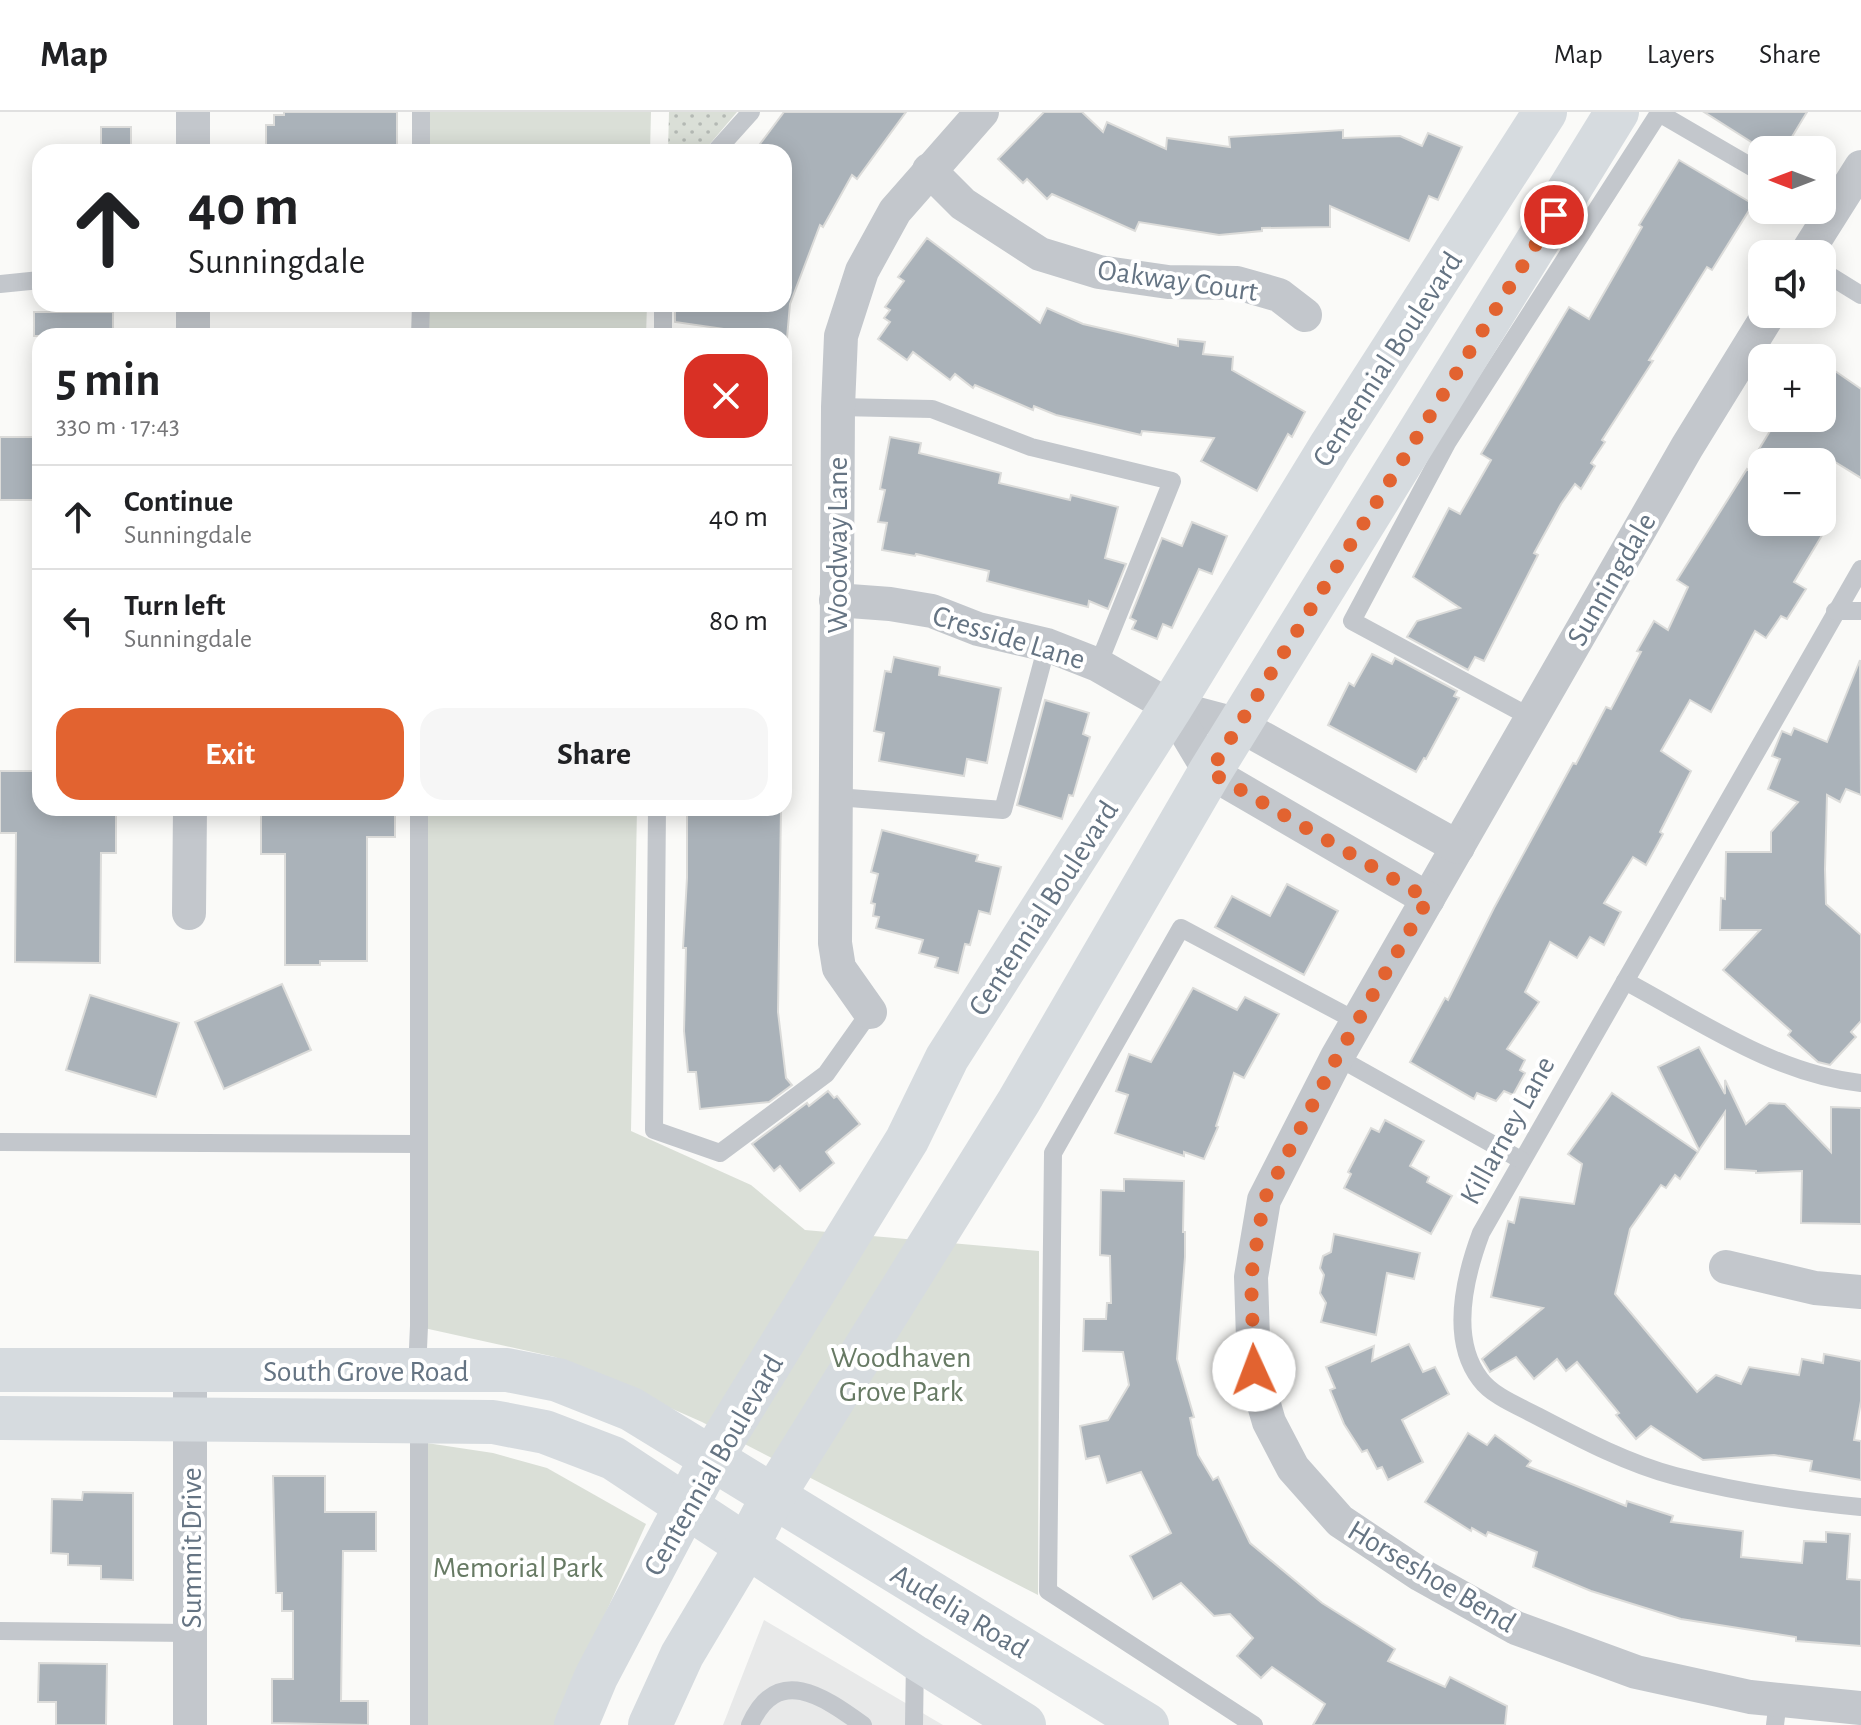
<!DOCTYPE html>
<meta charset="utf-8">
<style>
:root{--surface:#fff;--page:#f6f6f6;--text:#202124;--muted:#757577;--line:#e0e0e0;--accent:#e26330}
body{margin:0;font-family:"Alegreya Sans",sans-serif;background:var(--page);color:var(--text);height:100vh;display:flex;flex-direction:column;font-size:30px;white-space:nowrap}
*{box-sizing:border-box;margin:0}
p{font-size:26px;color:var(--muted)}
.icon{flex:none;width:44px;height:44px;fill:none;stroke:currentColor;stroke-width:2;stroke-linecap:round;stroke-linejoin:round}
.map{position:relative;flex:1;overflow:hidden}
.side{position:absolute;left:32px;top:216px;width:760px;height:488px;display:flex;flex-direction:column;background:var(--surface);border-radius:24px;box-shadow:0 4px 20px #0003}
.side>*{flex:none}
.hud{position:absolute;left:32px;top:32px;width:760px;height:168px;border-radius:24px;box-shadow:0 4px 20px #0003;background:#fff;color:var(--text);overflow:hidden}
.needle{width:52px;rotate:270deg}
.fabs{position:absolute;left:1748px;top:24px;display:grid;gap:16px}
.fabs a{display:grid;place-items:center;width:88px;height:88px;border-radius:16px;background:var(--surface);box-shadow:0 4px 20px #0003;font-size:40px}
.pin{position:absolute;display:grid;place-items:center;width:68px;height:68px;color:#fff;margin:-34px;border:4px solid #fff;border-radius:50%;box-shadow:0 2px 8px #0007}
.me{position:absolute;width:88px;margin:-44px;rotate:358deg;stroke-linejoin:round;filter:drop-shadow(0 0 6px #0008)}
.turn{display:flex;align-items:center;gap:28px;height:168px;padding:0 24px;font-size:36px}
.turn .icon{width:104px;height:104px;stroke-width:2.5}
.turn b{display:block;font-size:56px;line-height:68px}
.round{display:grid;place-items:center;flex:none;width:84px;height:84px;border-radius:24px;background:var(--page)}
.overview{display:flex;align-items:center;justify-content:space-between;height:136px;padding:0 24px}
h1{font-size:48px;font-weight:700;line-height:60px}
.action{display:flex;gap:16px;margin-top:auto;padding:16px 24px}
.action a{flex:1;height:92px;border-radius:24px;background:var(--accent);color:#fff;font-size:32px;font-weight:700;line-height:92px;text-align:center}
.action a+a{background:var(--page);color:var(--text)}
ul{padding:0;list-style:none}
li{display:flex;align-items:center;gap:24px;height:104px;padding:0 24px;border-top:2px solid var(--line)}
li div{flex:1}
li b{display:block;font-size:30px}
li em{font-style:normal}
header{display:flex;align-items:center;gap:48px;box-sizing:border-box;height:112px;padding:0 40px;background:var(--surface);border-bottom:2px solid var(--line)}
header strong{font-size:38px}
nav{display:flex;gap:44px;margin-inline-start:auto;font-size:28px}
.map>svg:first-child{display:block}
.built{fill:#e8e9e9}
.grass{fill:url(#grass-dots)}
.green{fill:#dadfd7}
.building{fill:#aab2b9;stroke:#dcdcda;stroke-width:2}
.lines{fill:none;stroke-linecap:round;stroke-linejoin:round}
.service{stroke:#c3c7cc;stroke-width:18}
.minor{stroke:#c3c7cc;stroke-width:34}
.secondary{stroke:#d6dbdf;stroke-width:44}
.route{stroke:#e26330;stroke-width:14;stroke-dasharray:0 25.2}
.labels{text-anchor:middle;stroke-width:8;stroke-linejoin:round;paint-order:stroke}
.street-label{font-size:30px;fill:#657483;stroke:#fff}
.park-label{font-size:30px;fill:#677a64;stroke:#fff}
</style>
<header>
<strong>Map</strong>
<nav><a>Map</a><a>Layers</a><a>Share</a></nav>
</header>
<div class="map">
<svg width="1861" height="1613" viewBox="0 0 1861 1613">
<defs>
<pattern id="grass-dots" width="8" height="8" patternUnits="userSpaceOnUse" patternTransform="scale(2)"><rect width="8" height="8" fill="#dadfd7"/><path d="M2 2h.1M6 6h.1" fill="none" stroke="#b4b9b4" stroke-width="1.8" stroke-linecap="round"/></pattern>
</defs>
<rect width="100%" height="100%" fill="#fafaf8"/>
<!-- built -->
<path class="built" d="M764,1508L943,1613H723Z"/>
<!-- grass -->
<path class="grass" d="M669,0H737L703,40H668Z"/>
<!-- green -->
<g class="green">
<path d="M430,0H651L650,40H430Z"/>
<path d="M429,192H647L646,224H428Z"/>
<path d="M419,696H637L631,1019L751,1073L805,1118L1039,1139L1038,1483L702,1310L555,1245L424,1216Z"/>
<path d="M420,1330L493,1341L547,1356L646,1412L555,1613H419Z"/>
</g>
<!-- building -->
<g class="building">
<path d="M284,0H397V40H266V13H274V3H284Z"/>
<path d="M784,0H906L857,67L852,63L823,115L820,113L790,192L787,226L675,210V192H784V40H754Z"/>
<path d="M1044,0H1082L1103,20L1107,10L1166,37L1167,26L1230,35L1229,25L1343,18V26L1400,24L1422,34L1428,21L1462,35L1438,88L1429,84L1409,129L1330,94V115L1262,116V119L1219,123L1139,110L1135,119L1052,82L1047,87L1027,67L1023,71L998,47Z"/>
<path d="M1704,0H1807L1784,38H1764Z"/>
<rect x="101" y="15" width="30" height="25"/>
<path d="M1679,48L1753,92L1712,158L1707,155L1649,248L1653,249L1602,328L1605,330L1591,351L1595,354L1581,377L1575,372L1561,392L1534,441L1538,443L1484,549L1475,545L1468,558L1407,525L1417,509L1460,496L1413,465L1449,396L1460,402L1491,348L1481,342L1569,195L1589,207L1642,115L1639,113Z"/>
<path d="M927,126L1040,211L1047,196L1083,212L1178,234V227L1205,230L1203,242L1233,245L1232,258L1305,300L1292,325L1288,322L1257,379L1201,349L1214,326L1142,319L1141,323L1056,303L1034,294L1033,298L975,273L973,276L955,262L950,268L913,240L907,248L878,227L890,210L884,206L890,198L885,195L904,169L898,165Z"/>
<rect x="34" y="200" width="79" height="24"/>
<path d="M1822,250L1861,277V366L1835,350H1751L1778,306H1822Z"/>
<rect x="0" y="325" width="40" height="63"/>
<path d="M890,325L921,331L919,341L1001,361L999,371L1070,388L1071,383L1118,395L1105,446L1126,452L1108,497L1089,489L1088,495L987,469L989,459L916,442L915,444L882,438L887,411L878,410L885,378L880,377Z"/>
<path d="M1747,357L1762,367V410H1830L1794,470L1806,477L1787,507L1781,504L1766,526L1755,519L1711,600L1690,588L1661,639L1691,659L1660,720L1663,722L1646,753L1633,745L1604,791L1621,800L1604,833L1590,825L1577,846L1550,830L1525,880L1539,890L1507,937L1525,948L1520,958L1525,961L1513,983L1504,979L1496,989L1477,981L1474,987L1410,950L1445,886L1448,888L1494,796L1573,651L1576,652L1606,595L1611,597L1641,540L1637,539L1654,509L1668,518L1688,475L1677,468Z"/>
<path d="M1192,410L1227,424L1212,462L1199,457L1172,516L1163,512L1157,527L1132,517L1136,509L1130,506L1162,426L1182,434Z"/>
<path d="M1372,542L1392,552L1395,546L1457,579L1454,584L1459,586L1426,647L1424,646L1416,660L1328,613L1349,571L1354,574Z"/>
<path d="M894,545L940,555L939,563L1001,576L987,651L967,647L964,664L879,649L884,621L874,619L885,559L891,560Z"/>
<path d="M1860,548L1861,683L1846,677L1840,690L1827,683L1825,757L1826,792L1861,823V909L1851,920L1856,925L1830,953L1818,950L1788,923L1791,919L1723,858L1760,818H1720L1721,786L1725,787L1726,740H1771V720L1798,690L1768,677L1780,647L1772,644L1782,619L1791,623L1794,616L1827,630Z"/>
<path d="M1045,588L1089,601L1083,622L1090,625L1073,684L1069,683L1062,707L1017,693Z"/>
<path d="M0,659H40V696H116V741H101L100,851L15,850L16,721H0Z"/>
<path d="M261,696H395V725H367V849H320V853H285V742H261Z"/>
<path d="M687,696H781L778,900L786,966L792,973L769,990L700,997L696,960H688L684,919L686,836H683L687,766Z"/>
<path d="M882,718L978,743L976,749L1001,755L990,802L979,799L970,833L965,832L958,861L935,855L938,846L919,841L923,828L876,816L879,805L873,804L875,792L871,791L878,762L871,760Z"/>
<path d="M1287,772L1338,799L1304,863L1215,815L1232,784L1270,804Z"/>
<path d="M282,872L311,938L224,977L195,910Z"/>
<path d="M1193,876L1237,898L1245,885L1279,902L1244,966L1234,961L1216,1014L1218,1015L1204,1047L1184,1040V1044L1115,1021L1128,983L1116,979L1129,942L1151,950Z"/>
<path d="M90,883L179,911L156,985L66,958Z"/>
<path d="M1699,935L1725,982V968L1746,1012L1769,991L1785,992L1831,1040V995L1861,996V1112L1801,1111L1802,1059L1756,1061V1059L1725,1057V1000L1699,1038L1658,955Z"/>
<path d="M828,979L834,986L837,984L860,1012L826,1040L834,1051L800,1079L780,1054L774,1059L752,1032L807,991L809,994Z"/>
<path d="M1612,981L1698,1040L1680,1067L1675,1063L1666,1076L1661,1073L1630,1117L1615,1182L1697,1280L1716,1263L1741,1272L1749,1255L1799,1263L1802,1247L1823,1251L1824,1242L1861,1249V1289L1854,1328L1861,1329V1368L1810,1359L1812,1349L1774,1343L1703,1348L1651,1314L1636,1327L1616,1303L1619,1301L1577,1250L1566,1259L1557,1247L1534,1267L1516,1245L1490,1260L1482,1247L1543,1196L1491,1185L1508,1109L1514,1111L1520,1085L1574,1092L1582,1052L1568,1042Z"/>
<path d="M1385,1008L1424,1029L1410,1054L1429,1065L1427,1070L1452,1084L1431,1122L1344,1076L1351,1062L1348,1060L1371,1016L1379,1020Z"/>
<path d="M1124,1067L1184,1069L1183,1120H1185V1145L1177,1247L1194,1305L1190,1306L1198,1343L1213,1368L1218,1365L1250,1431L1322,1491L1395,1537L1388,1549L1445,1575L1450,1565L1507,1594L1505,1613H1313L1325,1592L1272,1555L1261,1566L1237,1544L1253,1526L1230,1502L1214,1504L1181,1471L1153,1487L1130,1444L1171,1421L1141,1360L1107,1371L1099,1344L1086,1347L1080,1314L1108,1308L1129,1273L1123,1240L1083,1239L1084,1207H1106L1107,1191H1111L1110,1144L1100,1143L1101,1078L1124,1079Z"/>
<path d="M1334,1122L1420,1141L1414,1167L1387,1161L1376,1223L1321,1210L1326,1191L1320,1181L1324,1163L1320,1156L1323,1144L1331,1140Z"/>
<path d="M1409,1232L1423,1260L1435,1255L1449,1282L1402,1308L1423,1350L1388,1368L1382,1355L1377,1357L1367,1338L1362,1340L1344,1312L1330,1278L1335,1276L1326,1255L1374,1234L1372,1249Z"/>
<path d="M1468,1321L1487,1333L1495,1323L1531,1349L1527,1354L1626,1394L1627,1389L1673,1404L1671,1410L1743,1419L1741,1445L1802,1451L1804,1429L1826,1430V1420L1850,1422L1847,1467L1861,1468V1534L1796,1529V1525L1681,1507L1591,1479L1533,1455L1537,1440L1488,1420L1486,1424L1472,1416L1471,1419L1425,1390Z"/>
<path d="M273,1364H325V1400H376V1439H343L341,1589H368V1613L272,1611V1567H293V1499H282V1481H276Z"/>
<path d="M83,1380L133,1381V1468L101,1467V1454L68,1453V1442L51,1441L52,1387L82,1388Z"/>
<path d="M39,1551L107,1552L106,1613H56V1590H38Z"/>
</g>
<g class="lines">
<!-- service -->
<g class="service">
<path d="M421,40V0"/>
<path d="M715,40L751,0"/>
<path d="M1822,159L1861,183"/>
<path d="M0,172L40,168"/>
<path d="M420,224L421,192"/>
<path d="M663,224V192"/>
<path d="M838,295L932,297L1031,335L1172,369L1098,553"/>
<path d="M1861,457L1481,1121C1465,1164 1449,1226 1480,1267C1493,1285 1521,1295 1541,1306C1583,1328 1629,1352 1675,1364C1736,1380 1798,1389 1861,1395"/>
<path d="M1835,499H1861"/>
<path d="M1532,606L1352,509L1447,331L1659,1L1762,61"/>
<path d="M837,685L1003,698L1047,533"/>
<path d="M657,696L654,1018L720,1041L826,962L870,900"/>
<path d="M1625,869C1700,909 1775,962 1861,971"/>
<path d="M1337,945L1521,1048"/>
<path d="M0,1030L418,1032"/>
<path d="M417,1259L419,1214V696"/>
<path d="M0,1519L190,1521"/>
<path d="M419,1613V1310"/>
<path d="M750,1613C777,1552 823,1584 863,1613"/>
<path d="M914,1613L915,1548"/>
<path d="M1254,1613L1048,1479L1053,1041L1181,816L1358,910"/>
<path d="M1775,1613L1778,1588"/>
</g>
<!-- minor -->
<g class="minor">
<path d="M193,0V40"/>
<path d="M929,58L963,92L1040,142L1099,160L1168,170L1237,171L1279,183L1305,203"/>
<path d="M1806,142L1861,55"/>
<path d="M193,192V224"/>
<path d="M1769,202L1687,335L1337,945L1264,1088L1251,1165L1254,1258L1269,1310L1293,1356L1340,1409L1421,1463L1516,1516L1636,1560L1750,1585L1861,1596"/>
<path d="M836,488L890,492L932,499L978,517L1047,533L1098,553L1171,595L1239,613L1458,735"/>
<path d="M1171,595L1210,660L1428,787"/>
<path d="M189,801L190,696"/>
<path d="M870,900L839,856L835,831L838,295L841,224L862,159L895,99L982,0"/>
<path d="M1726,1155L1815,1176L1861,1180"/>
<path d="M190,1613V1258"/>
</g>
<!-- secondary -->
<g class="secondary">
<path d="M0,1258H507L558,1268L631,1297L1147,1613"/>
<path d="M0,1306L493,1310L545,1320L613,1346L915,1545L1024,1613"/>
<path d="M576,1613L596,1565L711,1347L907,1028L947,946L1171,595L1330,335L1545,0"/>
<path d="M650,1613L682,1543L747,1434L772,1386L1019,989L1210,660L1617,0"/>
</g>
</g>
<g class="lines">
<!-- route -->
<path class="route" d="M1254,1258L1251,1165L1264,1088L1337,945L1428,787L1210,660L1554,103"/>
</g>
<g class="labels">
<!-- street labels -->
<g class="street-label">
<text transform="translate(1178 168) rotate(8)" y="10">Oakway Court</text>
<text transform="translate(1387 247) rotate(-57)" y="10">Centennial Boulevard</text>
<text transform="translate(837 433) rotate(-90)" y="10">Woodway Lane</text>
<text transform="translate(1611 467) rotate(-60)" y="10">Sunningdale</text>
<text transform="translate(1009 525) rotate(17)" y="10">Cresside Lane</text>
<text transform="translate(1043 796) rotate(-57)" y="10">Centennial Boulevard</text>
<text transform="translate(1507 1018) rotate(-61)" y="10">Killarney Lane</text>
<text x="366" y="1269">South Grove Road</text>
<text transform="translate(713 1353) rotate(-60)" y="10">Centennial Boulevard</text>
<text transform="translate(191 1436) rotate(-90)" y="10">Summit Drive</text>
<text transform="translate(1432 1464) rotate(31)" y="10">Horseshoe Bend</text>
<text transform="translate(960 1499) rotate(31)" y="10">Audelia Road</text>
</g>
<!-- park labels -->
<g class="park-label">
<text x="901" y="1255">Woodhaven<tspan x="901" dy="34">Grove Park</tspan></text>
<text x="518" y="1465">Memorial Park</text>
</g>
</g>
</svg>
<div class="fabs">
<a><svg class="needle" viewBox="-14 -14 28 28"><path d="M0-13l5 13h-10z" fill="#e53935"/><path d="M0 13l5-13h-10z" fill="#757577"/></svg></a>
<a><svg class="icon" aria-label="sound" viewBox="0 0 24 24"><path d="M4 9h4l5-4v14l-5-4H4zM17 9q2 3 0 6"/></svg></a>
<a>+</a>
<a>−</a>
</div>
<div class="pin" style="left:1554px;top:103px;background:#d93025"><svg class="icon" aria-label="arrive" viewBox="0 0 24 24"><path d="M6 21V4h12l-3 4 3 4H6"/></svg></div>
<svg class="me" style="left:1254px;top:1258px" viewBox="-20 -20 40 40"><circle r="19" fill="#fff"/><path d="M0-13L10 11 0 6-10 11z" fill="#e26330"/></svg>
<div class="hud">
<div class="turn"><svg class="icon" aria-label="ahead" viewBox="0 0 24 24"><path d="M12 20V5M6 11l6-6 6 6"/></svg><div><b>40 m</b>Sunningdale</div></div>
</div>
<section class="side">
<div class="overview"><div><h1>5 min</h1><p>330 m · 17:43</p></div><a class="round" style="background:#d93025;color:#fff"><svg class="icon" aria-label="close" viewBox="0 0 24 24"><path d="M6 6l12 12M18 6L6 18"/></svg></a></div>
<ul>
<li><svg class="icon" aria-label="ahead" viewBox="0 0 24 24"><path d="M12 20V5M6 11l6-6 6 6"/></svg><div><b>Continue</b><p>Sunningdale</p></div><em>40 m</em></li>
<li><svg class="icon" aria-label="left" viewBox="0 0 24 24"><path d="M17 20v-9H6M10 6l-5 5 5 5"/></svg><div><b>Turn left</b><p>Sunningdale</p></div><em>80 m</em></li>
</ul>
<div class="action"><a>Exit</a><a>Share</a></div>
</section>
</div>
